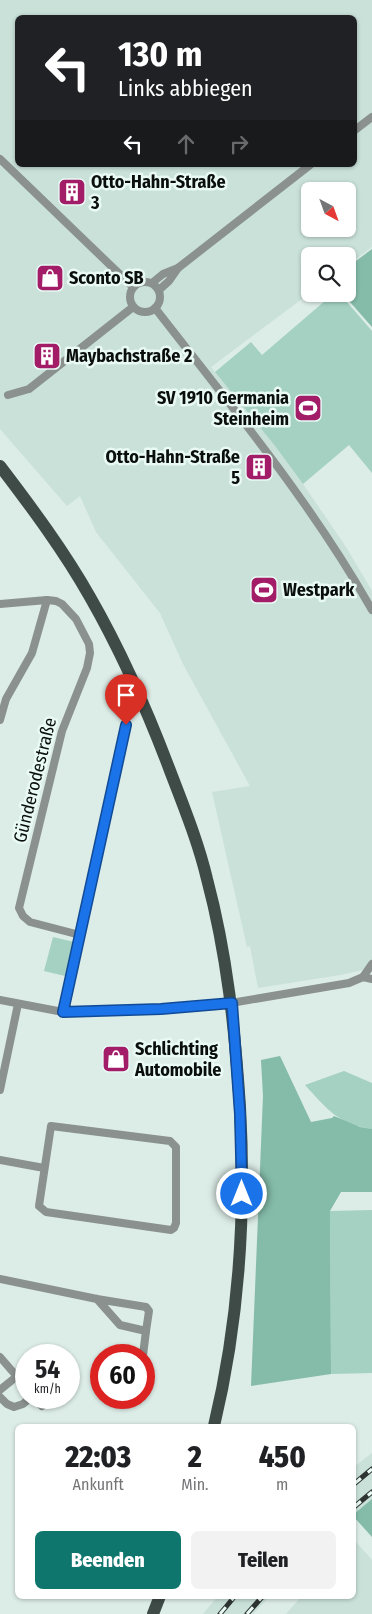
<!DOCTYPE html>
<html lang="de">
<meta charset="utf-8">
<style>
:root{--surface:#fff;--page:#f2f2f2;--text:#202124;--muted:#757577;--accent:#0f766e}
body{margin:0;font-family:"Fira Sans Condensed",sans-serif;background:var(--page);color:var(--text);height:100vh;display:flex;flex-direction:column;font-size:19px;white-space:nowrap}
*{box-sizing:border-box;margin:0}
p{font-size:16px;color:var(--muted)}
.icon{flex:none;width:28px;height:28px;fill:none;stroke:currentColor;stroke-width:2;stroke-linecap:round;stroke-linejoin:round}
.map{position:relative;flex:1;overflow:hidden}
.side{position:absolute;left:15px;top:1424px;width:341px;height:175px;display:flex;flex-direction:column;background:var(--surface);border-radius:8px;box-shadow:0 1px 4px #0004}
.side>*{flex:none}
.banner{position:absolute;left:15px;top:15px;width:342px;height:152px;border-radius:8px;box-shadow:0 1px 4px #0004;background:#202124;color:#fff;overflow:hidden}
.needle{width:32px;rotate:139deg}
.controls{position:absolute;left:301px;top:182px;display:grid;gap:10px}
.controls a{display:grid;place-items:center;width:55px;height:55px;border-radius:8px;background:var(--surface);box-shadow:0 1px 4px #0004;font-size:25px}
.speed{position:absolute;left:15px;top:1344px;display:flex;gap:10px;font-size:25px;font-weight:700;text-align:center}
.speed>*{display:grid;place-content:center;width:65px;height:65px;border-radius:50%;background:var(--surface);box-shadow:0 1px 4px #0004;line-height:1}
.speed small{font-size:12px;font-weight:400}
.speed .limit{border:8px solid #d22;background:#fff;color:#111}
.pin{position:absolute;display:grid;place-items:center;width:42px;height:42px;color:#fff;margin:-51px -21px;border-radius:50% 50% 50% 0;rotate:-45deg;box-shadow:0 0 5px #0007}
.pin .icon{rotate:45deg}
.me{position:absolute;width:55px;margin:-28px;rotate:0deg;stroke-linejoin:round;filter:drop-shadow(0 0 4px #0008)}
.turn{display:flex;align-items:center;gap:18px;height:105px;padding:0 20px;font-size:22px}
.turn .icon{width:65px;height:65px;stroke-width:2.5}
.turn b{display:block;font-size:35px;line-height:42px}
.lanes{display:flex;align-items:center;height:48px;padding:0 20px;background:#0003;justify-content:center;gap:25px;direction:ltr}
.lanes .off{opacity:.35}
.eta{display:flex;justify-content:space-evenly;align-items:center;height:85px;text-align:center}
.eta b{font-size:30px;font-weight:800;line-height:35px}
.button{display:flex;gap:10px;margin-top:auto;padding:10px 20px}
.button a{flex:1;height:58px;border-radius:8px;background:var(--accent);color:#fff;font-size:20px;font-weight:800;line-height:58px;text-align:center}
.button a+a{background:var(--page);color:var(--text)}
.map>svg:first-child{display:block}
.built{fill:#c9e1d9;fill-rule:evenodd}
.green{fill:#a4d1c2}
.forest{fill:#84bba9}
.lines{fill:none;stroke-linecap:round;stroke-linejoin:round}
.street{stroke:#8a918e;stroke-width:8}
.primary{stroke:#3f4b47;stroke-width:12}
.rail-casing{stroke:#2d3431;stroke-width:5}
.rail{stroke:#e9f9f4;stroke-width:3;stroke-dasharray:9;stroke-linecap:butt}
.route-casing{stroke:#114b97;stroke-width:12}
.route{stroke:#1a73e8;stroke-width:9}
.labels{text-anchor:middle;stroke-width:5;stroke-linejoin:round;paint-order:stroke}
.poi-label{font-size:18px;font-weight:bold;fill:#0a0f0d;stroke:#e9f9f4;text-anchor:start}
.street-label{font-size:18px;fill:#0a0f0d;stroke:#e9f9f4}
</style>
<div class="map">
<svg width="372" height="1614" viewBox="0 0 372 1614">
<rect width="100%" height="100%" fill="#dcece6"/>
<!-- built -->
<g class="built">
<path d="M0,0H372V247L348,265V256H310V293L211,367L275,446L303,484L346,547L372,591V968L340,975L258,988L250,946L247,947L212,792L250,786L183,664L160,613L96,532L80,496L67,506L0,429ZM18,18H355V165H18ZM310,191H348V229H310Z"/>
<path d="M372,1453V1499L354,1514V1467Z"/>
<path d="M355,1541L372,1560V1614H286L302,1596H354V1543Z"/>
<path d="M218,1596H270L253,1614H203Z"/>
</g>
<!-- green -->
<g class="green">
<path d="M333,294H340L372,331V473L349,445L303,484L275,446L215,372L251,342L262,355Z"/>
<path d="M53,937L74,942L65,976L44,971Z"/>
<path d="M344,1071L372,1083V1129C338,1124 327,1109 305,1085Z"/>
<path d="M372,1210V1373L331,1374L330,1211Z"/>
</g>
<!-- forest -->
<g class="forest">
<path d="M372,249V327L343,294H348V267Z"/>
<path d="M280,1056L311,1122L332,1118L334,1116L360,1127L372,1129V1192H341L330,1211L331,1374L251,1386L263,1096L261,1060Z"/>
<path d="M372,1499V1537L354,1517V1514Z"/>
</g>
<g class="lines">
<!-- street -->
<g class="street">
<path d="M355,130L372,117"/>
<path d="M0,159L133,287"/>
<circle cx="145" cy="297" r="15"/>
<path d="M152,283L163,274L178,268L310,165"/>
<path d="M159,290L169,281L178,268"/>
<path d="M155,308C231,406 311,502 372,610"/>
<path d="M8,395L29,389L133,307"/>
<path d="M0,604L47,600L56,601L62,604L76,619L89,644L90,653L87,668L62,731L19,908L23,916L30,922L80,935"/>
<path d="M0,720L6,699L32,653L47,600"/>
<path d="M363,977L372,964"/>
<path d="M0,1000L63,1012L161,1009L231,1003L349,983L363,977L372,979"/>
<path d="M63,1012L126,725"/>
<path d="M0,1090L18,1004"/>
<path d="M51,1126L170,1141L176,1147V1223L174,1228L171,1230L46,1212L39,1206Z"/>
<path d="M0,1160L44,1168"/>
<path d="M0,1279L97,1299L146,1307L149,1311L146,1331L120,1325L97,1299"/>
<path d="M143,1355L146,1331"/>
<path d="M0,1357L26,1387"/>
<path d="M0,1390L16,1377"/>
<path d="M0,1397L7,1404L14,1407L23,1404L30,1398"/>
<path d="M35,1398L42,1406"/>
</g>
<!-- primary -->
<g class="primary">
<path d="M0,466C32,508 64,551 90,597C121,651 147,710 169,768C183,805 198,841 207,879C227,954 235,1030 240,1107C246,1214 239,1322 214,1426"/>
<path d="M153,1614L160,1596"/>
</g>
<defs>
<g id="rail">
<path d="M354,1484L372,1469"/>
<path d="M354,1507L372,1492"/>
<path d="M220,1614L235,1596"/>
<path d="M247,1614L263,1596"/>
</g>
</defs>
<!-- rail casing -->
<use href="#rail" class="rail-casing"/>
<!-- rail -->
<use href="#rail" class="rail"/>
</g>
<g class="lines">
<defs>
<path id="route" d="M126,725L63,1012L161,1009L232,1003L240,1114L242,1194"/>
</defs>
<!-- route casing -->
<use href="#route" class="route-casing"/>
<!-- route -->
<use href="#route" class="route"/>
</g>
<!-- icons -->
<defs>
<symbol id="building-square" viewBox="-11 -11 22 22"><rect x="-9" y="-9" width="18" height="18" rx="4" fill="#a21c68" stroke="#e9f9f4"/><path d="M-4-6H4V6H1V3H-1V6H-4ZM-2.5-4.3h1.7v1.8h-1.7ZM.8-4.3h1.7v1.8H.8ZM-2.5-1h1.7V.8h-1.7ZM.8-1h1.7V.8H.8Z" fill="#fff"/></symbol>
<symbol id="shop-square" viewBox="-11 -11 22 22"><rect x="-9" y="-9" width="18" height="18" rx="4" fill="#a21c68" stroke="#e9f9f4"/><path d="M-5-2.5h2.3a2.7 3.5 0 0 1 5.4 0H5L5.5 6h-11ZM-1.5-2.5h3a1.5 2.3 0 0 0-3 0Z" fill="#fff"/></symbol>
<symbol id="stadium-square" viewBox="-11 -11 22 22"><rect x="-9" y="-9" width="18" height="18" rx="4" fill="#a21c68" stroke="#e9f9f4"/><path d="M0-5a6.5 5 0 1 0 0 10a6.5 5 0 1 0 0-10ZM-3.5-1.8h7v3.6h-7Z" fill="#fff"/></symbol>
</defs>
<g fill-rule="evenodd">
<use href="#building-square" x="56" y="176" width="32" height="32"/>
<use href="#shop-square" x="34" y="262" width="32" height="32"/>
<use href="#building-square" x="31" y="340" width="32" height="32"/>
<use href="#stadium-square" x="292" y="392" width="32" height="32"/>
<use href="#building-square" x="243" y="451" width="32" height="32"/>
<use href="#stadium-square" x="248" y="574" width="32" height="32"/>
<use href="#shop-square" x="100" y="1043" width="32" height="32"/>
</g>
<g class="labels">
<!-- poi labels -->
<g class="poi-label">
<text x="91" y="188">Otto-Hahn-Straße<tspan x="91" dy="21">3</tspan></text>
<text x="69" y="284">Sconto SB</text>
<text x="66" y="362">Maybachstraße 2</text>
<text x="289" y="404" text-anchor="end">SV 1910 Germania<tspan x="289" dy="21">Steinheim</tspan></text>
<text x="240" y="463" text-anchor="end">Otto-Hahn-Straße<tspan x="240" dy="21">5</tspan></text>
<text x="283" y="596">Westpark</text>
<text x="135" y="1055">Schlichting<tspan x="135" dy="21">Automobile</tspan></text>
</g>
<!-- street labels -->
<g class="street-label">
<text transform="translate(35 780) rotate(-76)" y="6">Günderodestraße</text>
</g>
</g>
</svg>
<div class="controls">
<a><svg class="needle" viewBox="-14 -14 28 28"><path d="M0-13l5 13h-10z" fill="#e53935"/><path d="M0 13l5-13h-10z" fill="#757577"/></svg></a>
<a><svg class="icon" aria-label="search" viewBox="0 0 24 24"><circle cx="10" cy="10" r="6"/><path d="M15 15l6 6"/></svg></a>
</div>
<div class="speed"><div>54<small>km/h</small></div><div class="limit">60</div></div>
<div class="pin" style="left:126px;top:725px;background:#d93025"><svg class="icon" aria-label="arrive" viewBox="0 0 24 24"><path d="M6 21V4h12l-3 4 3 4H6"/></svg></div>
<svg class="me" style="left:242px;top:1194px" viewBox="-20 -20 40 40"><circle r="17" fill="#1a73e8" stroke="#fff" stroke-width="3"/><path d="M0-11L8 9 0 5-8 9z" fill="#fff"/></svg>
<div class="banner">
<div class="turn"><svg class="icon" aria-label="left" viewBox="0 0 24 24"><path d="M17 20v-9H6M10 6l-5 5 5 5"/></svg><div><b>130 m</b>Links abbiegen</div></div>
<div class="lanes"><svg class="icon" aria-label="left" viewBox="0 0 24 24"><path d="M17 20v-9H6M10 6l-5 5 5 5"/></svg><svg class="icon off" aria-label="ahead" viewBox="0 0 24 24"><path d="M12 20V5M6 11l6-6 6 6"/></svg><svg class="icon off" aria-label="right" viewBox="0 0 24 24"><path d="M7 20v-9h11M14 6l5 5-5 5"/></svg></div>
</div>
<section class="side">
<div class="eta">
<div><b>22:03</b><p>Ankunft</p></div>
<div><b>2</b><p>Min.</p></div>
<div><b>450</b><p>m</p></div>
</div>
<div class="button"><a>Beenden</a><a>Teilen</a></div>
</section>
</div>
